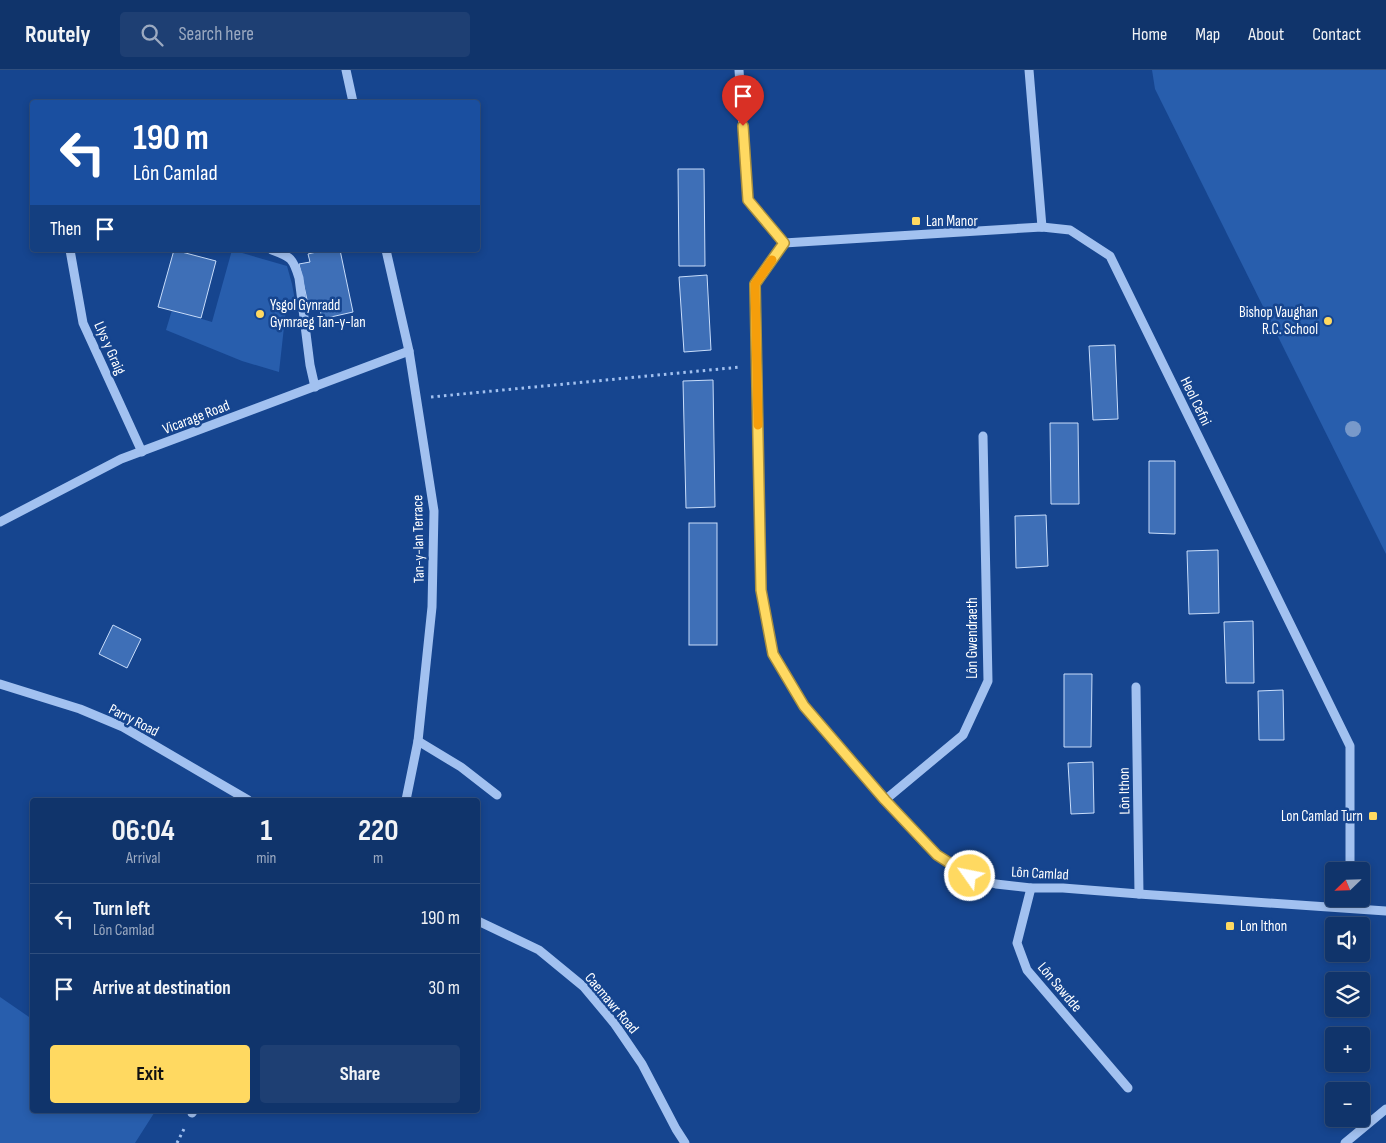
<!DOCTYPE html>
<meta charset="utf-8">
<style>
:root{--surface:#10346b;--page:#1e3f73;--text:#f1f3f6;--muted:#9caac1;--line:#304f7e;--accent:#ffd961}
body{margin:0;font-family:"Sofia Sans Condensed",sans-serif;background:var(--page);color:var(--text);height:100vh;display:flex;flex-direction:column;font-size:19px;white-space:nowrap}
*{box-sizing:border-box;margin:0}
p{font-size:16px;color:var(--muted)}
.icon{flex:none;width:28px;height:28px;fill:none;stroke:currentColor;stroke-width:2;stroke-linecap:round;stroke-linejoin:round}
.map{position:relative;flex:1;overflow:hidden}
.drawer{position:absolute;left:30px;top:728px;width:450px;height:315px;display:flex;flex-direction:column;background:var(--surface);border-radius:5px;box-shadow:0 2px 8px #0003,0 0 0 1px var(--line)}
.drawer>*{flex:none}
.top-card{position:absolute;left:30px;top:30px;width:450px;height:152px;border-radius:5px;box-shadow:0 2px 8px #0003,0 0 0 1px var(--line);background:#1a4fa0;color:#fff;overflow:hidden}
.needle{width:32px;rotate:247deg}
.fabs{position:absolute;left:1325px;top:792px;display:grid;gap:10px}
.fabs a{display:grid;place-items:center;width:45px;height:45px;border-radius:5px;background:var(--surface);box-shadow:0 2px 8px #0003,0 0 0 1px var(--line);font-size:25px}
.pin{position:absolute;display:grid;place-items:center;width:42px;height:42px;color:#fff;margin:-51px -21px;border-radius:50% 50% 50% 0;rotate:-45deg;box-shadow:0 0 5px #0007}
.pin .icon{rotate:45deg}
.me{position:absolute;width:55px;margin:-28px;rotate:303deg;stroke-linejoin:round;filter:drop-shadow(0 0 4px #0008)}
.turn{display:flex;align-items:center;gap:18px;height:105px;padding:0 20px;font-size:22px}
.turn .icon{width:65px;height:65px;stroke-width:2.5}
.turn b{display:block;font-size:35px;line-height:42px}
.then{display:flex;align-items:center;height:48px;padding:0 20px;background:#0003;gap:10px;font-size:19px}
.eta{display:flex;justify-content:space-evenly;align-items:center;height:85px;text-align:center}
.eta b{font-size:30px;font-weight:700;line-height:35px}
.button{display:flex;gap:10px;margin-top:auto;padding:10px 20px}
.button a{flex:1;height:58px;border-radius:5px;background:var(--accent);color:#111;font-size:20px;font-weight:700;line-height:58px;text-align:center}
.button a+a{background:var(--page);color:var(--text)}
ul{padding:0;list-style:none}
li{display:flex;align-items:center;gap:15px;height:70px;padding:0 20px;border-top:1px solid var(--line)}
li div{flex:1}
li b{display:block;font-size:19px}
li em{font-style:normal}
header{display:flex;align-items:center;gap:30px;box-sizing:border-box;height:70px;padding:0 25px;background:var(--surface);border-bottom:1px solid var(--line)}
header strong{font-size:24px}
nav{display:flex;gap:28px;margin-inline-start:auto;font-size:18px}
.search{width:350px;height:45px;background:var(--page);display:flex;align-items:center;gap:12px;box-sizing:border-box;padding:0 18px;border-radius:5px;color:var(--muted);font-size:19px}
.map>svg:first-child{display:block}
.green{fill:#285ead}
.building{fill:#3e6fb7;stroke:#c8ddfb}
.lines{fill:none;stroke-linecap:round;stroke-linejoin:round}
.path{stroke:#a2c1f0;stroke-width:3;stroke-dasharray:2.5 4;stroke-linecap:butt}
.minor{stroke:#a2c1f0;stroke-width:9}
.tree{fill:#7899ca}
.route-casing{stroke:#a68d3f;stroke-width:12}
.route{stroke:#ffd961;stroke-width:9}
.slow{stroke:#f59e0b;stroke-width:9}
.poi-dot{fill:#ffd961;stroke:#16458f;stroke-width:2}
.labels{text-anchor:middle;stroke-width:5;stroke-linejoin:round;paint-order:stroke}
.poi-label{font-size:15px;fill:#fff;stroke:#16458f;text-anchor:start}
.street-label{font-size:15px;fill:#fff;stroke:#16458f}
</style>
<header>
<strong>Routely</strong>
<div class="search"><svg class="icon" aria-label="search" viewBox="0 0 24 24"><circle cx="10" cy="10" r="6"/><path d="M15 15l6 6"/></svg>Search here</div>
<nav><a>Home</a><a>Map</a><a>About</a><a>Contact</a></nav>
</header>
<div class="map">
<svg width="1386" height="1073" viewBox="0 0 1386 1073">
<rect width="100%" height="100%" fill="#16458f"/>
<!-- green -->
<g class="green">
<path d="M1152,0H1386V484L1155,19Z"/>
<path d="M232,180L287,196L292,214L296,236L286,239L279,302L242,291L166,260L172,240L212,252Z"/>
<path d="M0,927L32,949V1040H156L135,1073H0Z"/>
</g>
<!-- building -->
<g class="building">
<path d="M678,99H704L705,196H679Z"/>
<path d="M174,180L216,191L201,248L158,237Z"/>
<path d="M325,180H340L353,242L322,249L318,231L308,234L299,194L310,192L308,184Z"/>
<path d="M707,205L711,280L684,282L679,207Z"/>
<path d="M1115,275L1118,349L1093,350L1089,276Z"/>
<path d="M713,310L715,437L686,438L683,311Z"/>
<path d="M1050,353H1078L1079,434H1051Z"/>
<path d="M1149,391H1175V464L1149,463Z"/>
<path d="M1046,445L1048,496L1016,498L1015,446Z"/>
<rect x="689" y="453" width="28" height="122"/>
<path d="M1218,480L1219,543L1189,544L1187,481Z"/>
<path d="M1253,551L1254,613H1226L1224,552Z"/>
<path d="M113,555L141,569L127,598L99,584Z"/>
<path d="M1064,604H1092L1091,677H1064Z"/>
<path d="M1283,620L1284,670H1259L1258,621Z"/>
<path d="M1093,692L1094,743L1071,744L1068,693Z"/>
</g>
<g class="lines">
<!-- path -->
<g class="path">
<path d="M431,327L741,297"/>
<path d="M177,1073L185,1057"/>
</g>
<!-- minor -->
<g class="minor">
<path d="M346,0L353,32"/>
<path d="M739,0L748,130L784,173"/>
<path d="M1029,0L1042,157"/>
<path d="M784,173L755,214L761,520L773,584L804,636L885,730L937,785L970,807L996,814L1031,818H1063L1139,824L1386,841"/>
<path d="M784,173L1042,157L1070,160L1110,186L1350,676V801"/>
<path d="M70,180L83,253L142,382"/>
<path d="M272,180C291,187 293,188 299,208L310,295L315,317"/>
<path d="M386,180L409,281L434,441L432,537L418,671L406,730"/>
<path d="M0,452L121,389L409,281"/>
<path d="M0,614L80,639L123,657L248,730"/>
<path d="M1136,617L1139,824"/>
<path d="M418,671L461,697L497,725"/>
<path d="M885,730L963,665L988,611L983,366"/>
<path d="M1031,818L1017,873L1027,900L1128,1018"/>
<path d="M478,851L539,880L584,917L614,953L642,994L676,1059L685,1073"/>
<path d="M192,1043L194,1040"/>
<path d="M1345,1073L1386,1039"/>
</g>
</g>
<!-- trees -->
<circle class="tree" cx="1353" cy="359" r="8"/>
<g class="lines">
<defs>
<path id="route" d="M743,56L748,130L784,173L755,214L761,520L773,584L804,636L885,730L937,785L970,806"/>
</defs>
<!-- route casing -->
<use href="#route" class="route-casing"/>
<!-- route -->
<use href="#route" class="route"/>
<!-- slow -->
<path class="slow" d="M758,355L755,214L772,190"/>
</g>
<!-- markers -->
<g class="poi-dot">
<rect x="911" y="146" width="10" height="10" rx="2.5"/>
<circle cx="260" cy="244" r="5"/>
<circle cx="1328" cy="251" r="5"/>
<rect x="1368" y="741" width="10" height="10" rx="2.5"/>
<rect x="1225" y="851" width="10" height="10" rx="2.5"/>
</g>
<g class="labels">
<!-- poi labels -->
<g class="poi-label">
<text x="926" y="156">Lan Manor</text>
<text x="270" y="240">Ysgol Gynradd<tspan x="270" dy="17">Gymraeg Tan-y-lan</tspan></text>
<text x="1318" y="247" text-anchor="end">Bishop Vaughan<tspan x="1318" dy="17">R.C. School</tspan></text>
<text x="1363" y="751" text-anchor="end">Lon Camlad Turn</text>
<text x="1240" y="861">Lon Ithon</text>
</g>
<!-- street labels -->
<g class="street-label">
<text transform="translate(110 278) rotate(66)" y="5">Llys y Graig</text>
<text transform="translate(1196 331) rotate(64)" y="5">Heol Cefni</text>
<text transform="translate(196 347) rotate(-21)" y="5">Vicarage Road</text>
<text transform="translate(418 469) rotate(-91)" y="5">Tan-y-lan Terrace</text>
<text transform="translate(972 568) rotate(-90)" y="5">Lôn Gwendraeth</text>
<text transform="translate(134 650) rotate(27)" y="5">Parry Road</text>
<text transform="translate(1124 721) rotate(-91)" y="5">Lôn Ithon</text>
<text transform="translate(1040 803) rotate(3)" y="5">Lôn Camlad</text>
<text transform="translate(1060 917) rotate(50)" y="5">Lôn Sawdde</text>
<text transform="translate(612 933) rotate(50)" y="5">Caemawr Road</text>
</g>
</g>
</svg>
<div class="fabs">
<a><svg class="needle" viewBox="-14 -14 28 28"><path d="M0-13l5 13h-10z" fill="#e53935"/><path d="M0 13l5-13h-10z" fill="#9caac1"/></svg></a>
<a><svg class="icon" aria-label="sound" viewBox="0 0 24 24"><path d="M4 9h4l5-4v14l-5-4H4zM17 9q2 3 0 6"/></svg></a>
<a><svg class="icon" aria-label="layers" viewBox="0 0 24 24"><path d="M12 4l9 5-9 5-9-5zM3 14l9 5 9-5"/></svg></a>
<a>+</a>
<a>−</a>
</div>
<div class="pin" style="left:743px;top:56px;background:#d93025"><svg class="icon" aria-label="arrive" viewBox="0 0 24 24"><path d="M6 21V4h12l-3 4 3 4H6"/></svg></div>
<svg class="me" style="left:970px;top:806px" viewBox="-20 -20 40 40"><circle r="17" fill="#ffd961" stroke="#fff" stroke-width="3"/><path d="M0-11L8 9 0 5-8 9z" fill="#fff"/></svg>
<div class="top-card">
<div class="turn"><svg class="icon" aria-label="left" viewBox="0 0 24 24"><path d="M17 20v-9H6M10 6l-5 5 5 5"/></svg><div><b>190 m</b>Lôn Camlad</div></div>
<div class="then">Then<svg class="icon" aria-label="arrive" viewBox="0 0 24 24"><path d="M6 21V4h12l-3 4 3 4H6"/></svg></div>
</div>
<section class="drawer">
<div class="eta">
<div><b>06:04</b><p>Arrival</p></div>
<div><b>1</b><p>min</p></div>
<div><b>220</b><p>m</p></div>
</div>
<ul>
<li><svg class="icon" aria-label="left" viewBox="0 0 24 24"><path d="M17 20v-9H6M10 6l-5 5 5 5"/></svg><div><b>Turn left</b><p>Lôn Camlad</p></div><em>190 m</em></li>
<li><svg class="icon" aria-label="arrive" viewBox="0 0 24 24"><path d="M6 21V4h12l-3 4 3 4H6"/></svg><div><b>Arrive at destination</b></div><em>30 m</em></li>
</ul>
<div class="button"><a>Exit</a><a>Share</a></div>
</section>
</div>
